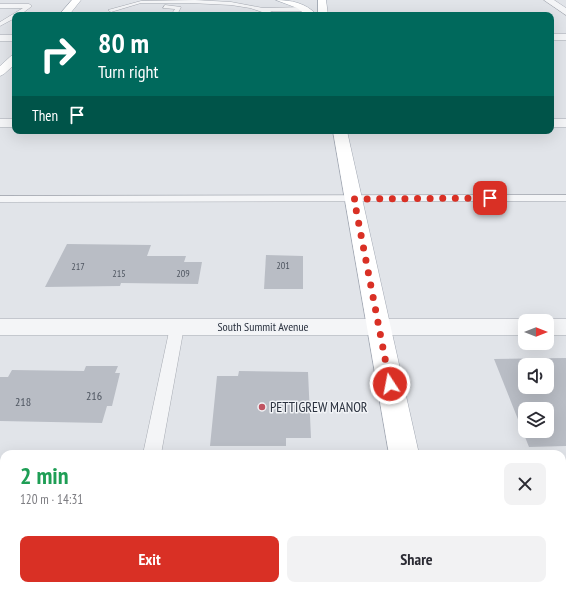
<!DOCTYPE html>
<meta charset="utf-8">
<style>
:root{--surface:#fff;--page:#f2f2f3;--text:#2b2b33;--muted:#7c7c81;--accent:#d93025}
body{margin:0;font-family:"PT Sans Narrow",sans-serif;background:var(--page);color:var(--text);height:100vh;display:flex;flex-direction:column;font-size:15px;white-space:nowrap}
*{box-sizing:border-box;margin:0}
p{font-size:13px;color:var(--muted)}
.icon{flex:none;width:22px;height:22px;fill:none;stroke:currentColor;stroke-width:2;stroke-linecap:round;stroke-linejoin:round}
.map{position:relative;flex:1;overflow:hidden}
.drawer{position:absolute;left:0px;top:450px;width:566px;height:140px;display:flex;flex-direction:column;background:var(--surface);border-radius:12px 12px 0 0;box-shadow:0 4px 16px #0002}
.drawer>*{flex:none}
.guide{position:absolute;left:12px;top:12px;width:542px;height:122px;border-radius:8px;box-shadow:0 4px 16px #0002;background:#00695c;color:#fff;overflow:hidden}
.needle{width:26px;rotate:90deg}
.buttons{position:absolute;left:518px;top:314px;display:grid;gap:8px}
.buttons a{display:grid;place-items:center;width:36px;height:36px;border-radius:8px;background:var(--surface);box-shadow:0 4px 16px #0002;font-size:20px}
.pin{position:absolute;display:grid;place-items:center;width:34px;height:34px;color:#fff;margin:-17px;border-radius:8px;box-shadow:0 2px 6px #0006}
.me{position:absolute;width:44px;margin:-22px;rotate:349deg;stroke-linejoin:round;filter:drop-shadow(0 0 3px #0008)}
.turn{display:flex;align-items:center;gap:14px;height:84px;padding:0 20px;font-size:18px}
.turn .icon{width:52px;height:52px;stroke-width:2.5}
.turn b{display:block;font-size:28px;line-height:34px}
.then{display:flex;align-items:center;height:38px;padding:0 20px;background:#0003;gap:8px;font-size:15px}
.round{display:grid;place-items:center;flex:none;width:42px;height:42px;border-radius:8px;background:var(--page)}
.overview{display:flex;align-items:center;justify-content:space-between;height:68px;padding:0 20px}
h1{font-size:24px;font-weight:800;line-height:30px;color:#1e9e55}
.cta{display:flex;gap:8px;margin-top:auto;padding:8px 20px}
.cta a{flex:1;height:46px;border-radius:8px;background:var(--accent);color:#fff;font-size:16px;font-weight:800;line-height:46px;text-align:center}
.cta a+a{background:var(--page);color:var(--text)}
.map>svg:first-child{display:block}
.building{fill:#b9bdc5;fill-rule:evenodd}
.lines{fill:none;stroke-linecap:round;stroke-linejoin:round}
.service-casing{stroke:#a7abb3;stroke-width:1}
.minor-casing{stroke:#a7abb3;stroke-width:1}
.tertiary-casing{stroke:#a7abb3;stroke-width:1}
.primary-casing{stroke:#a2a8b3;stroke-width:1}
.service{fill:#f4f5f7;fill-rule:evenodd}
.minor{fill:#f4f5f7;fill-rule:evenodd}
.tertiary{fill:#f4f5f7;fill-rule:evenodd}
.primary{fill:#fff;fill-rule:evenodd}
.route{stroke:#d93025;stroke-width:7;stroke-dasharray:0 12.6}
.poi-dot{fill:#c05462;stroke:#f1f3f6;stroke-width:1.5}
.labels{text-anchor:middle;stroke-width:3;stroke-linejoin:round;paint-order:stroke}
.number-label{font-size:10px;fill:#4e5560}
.street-label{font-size:12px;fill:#2b323f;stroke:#f1f3f6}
.near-number-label{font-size:12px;fill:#4e5560}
.near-poi-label{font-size:14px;fill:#2b323f;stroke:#f1f3f6;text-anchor:start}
</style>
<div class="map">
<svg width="566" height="590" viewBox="0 0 566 590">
<rect width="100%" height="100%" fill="#e1e4e9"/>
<!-- building -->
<g class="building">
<path d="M67,244L151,245L147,256H186L184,262H202L198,284L121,283L120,286L45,287Z"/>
<path d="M266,255L303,256V289H264Z"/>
<path d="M566,358V446L529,447L494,359ZM525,365H547V387H525ZM525,409H547V431H525Z"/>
<path d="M86,366H118L115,373H120L112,406H107L102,423L0,421V377H8L12,370L84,371Z"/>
<path d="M239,371L308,372L311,438H286V446H210L217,376H238Z"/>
</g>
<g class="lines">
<defs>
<g id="service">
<path d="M195,0L231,2L263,8L305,7L308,9L305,11H270L278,15H271L250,8L231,5L190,3H141L111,12L108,10L141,1Z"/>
<path d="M0,4H29L32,6L20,15H15V18L0,26V22L23,8H0Z"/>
<path d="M165,5L181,7L177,15H171L175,9L163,8Z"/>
<path d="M566,195V201L0,202V196Z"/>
<path d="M177,323L182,324L184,327L161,454H143L170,327L172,324Z"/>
<path d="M562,568H566V588L557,586H562Z"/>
<path d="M0,571H4V586H12L11,588L0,590Z"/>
</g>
<g id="minor">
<path d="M544,0H554L566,8V15Z"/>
<rect x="551" y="34" width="15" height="6"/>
<rect x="0" y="35" width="15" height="6"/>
<path d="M379,319H525L531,321H525V335H379L371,332L367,327L371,322Z"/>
<path d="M547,319H566V335H547V321H541Z"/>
</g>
<g id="tertiary">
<rect x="0" y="119" width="15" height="8"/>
<rect x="551" y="119" width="15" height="8"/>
<path d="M0,319H379L387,322L391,327L387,332L379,335H0Z"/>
</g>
<g id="primary">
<path d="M72,0H81L69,15H59Z"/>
<path d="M276,0C291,0 306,3 317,15H306L297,8Z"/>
<path d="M318,0H326L328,15H318Z"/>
<path d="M15,55V64L4,74L0,76V66L11,56Z"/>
<path d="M333,131H347L419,454H389Z"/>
<path d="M413,586H449L450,590H414Z"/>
</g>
</defs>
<!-- service casing -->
<use href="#service" class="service-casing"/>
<!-- minor casing -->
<use href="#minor" class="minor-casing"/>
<!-- tertiary casing -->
<use href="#tertiary" class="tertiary-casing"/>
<!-- primary casing -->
<use href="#primary" class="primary-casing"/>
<!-- service -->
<use href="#service" class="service"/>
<!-- minor -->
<use href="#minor" class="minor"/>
<!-- tertiary -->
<use href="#tertiary" class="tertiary"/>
<!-- primary -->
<use href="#primary" class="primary"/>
</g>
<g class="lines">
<!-- route -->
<path class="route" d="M390,384L354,199L490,198"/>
</g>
<!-- markers -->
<circle class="poi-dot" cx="262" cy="407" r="4"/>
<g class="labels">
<!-- number labels -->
<g class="number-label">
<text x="283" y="269">201</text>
<text x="78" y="270">217</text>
<text x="119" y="277">215</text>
<text x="183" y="277">209</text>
</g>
<!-- street labels -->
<g class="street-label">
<text x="263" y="331">South Summit Avenue</text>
</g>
<!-- near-number labels -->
<g class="near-number-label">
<text x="94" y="400">216</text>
<text x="23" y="406">218</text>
</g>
<!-- near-poi labels -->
<g class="near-poi-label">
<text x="270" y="412">PETTIGREW MANOR</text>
</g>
</g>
</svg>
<div class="buttons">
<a><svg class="needle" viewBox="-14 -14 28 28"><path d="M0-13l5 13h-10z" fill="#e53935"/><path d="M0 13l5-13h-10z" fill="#7c7c81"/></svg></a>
<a><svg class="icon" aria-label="sound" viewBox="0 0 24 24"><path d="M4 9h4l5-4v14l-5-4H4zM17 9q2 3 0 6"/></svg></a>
<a><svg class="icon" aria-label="layers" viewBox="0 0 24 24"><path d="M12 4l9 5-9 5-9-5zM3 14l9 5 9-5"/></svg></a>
</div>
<div class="pin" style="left:490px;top:198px;background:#d93025"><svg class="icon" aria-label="arrive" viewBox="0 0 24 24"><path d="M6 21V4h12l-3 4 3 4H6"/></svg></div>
<svg class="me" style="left:390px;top:384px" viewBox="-20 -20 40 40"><circle r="17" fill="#d93025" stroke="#fff" stroke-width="3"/><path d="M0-11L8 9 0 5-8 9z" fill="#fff"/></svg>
<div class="guide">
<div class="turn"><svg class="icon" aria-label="right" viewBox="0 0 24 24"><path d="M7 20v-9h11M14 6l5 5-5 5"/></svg><div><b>80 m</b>Turn right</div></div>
<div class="then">Then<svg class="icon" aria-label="arrive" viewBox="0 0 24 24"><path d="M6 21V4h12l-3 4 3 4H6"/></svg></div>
</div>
<section class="drawer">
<div class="overview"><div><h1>2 min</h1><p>120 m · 14:31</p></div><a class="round"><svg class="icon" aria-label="close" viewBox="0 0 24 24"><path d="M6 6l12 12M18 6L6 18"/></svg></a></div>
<div class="cta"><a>Exit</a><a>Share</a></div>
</section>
</div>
